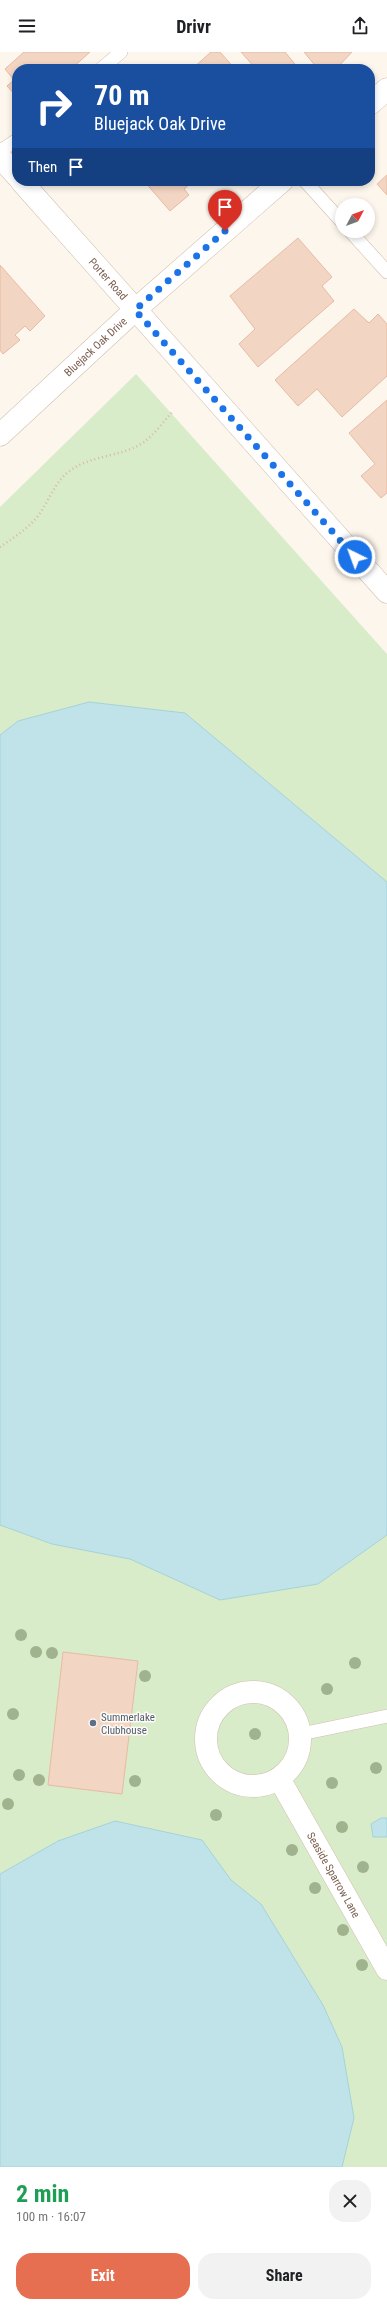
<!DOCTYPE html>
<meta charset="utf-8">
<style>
:root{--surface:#fff;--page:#f2f2f2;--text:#202124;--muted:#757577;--accent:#e76f51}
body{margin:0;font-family:"Roboto Condensed",sans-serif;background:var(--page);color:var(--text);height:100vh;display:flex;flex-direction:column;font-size:15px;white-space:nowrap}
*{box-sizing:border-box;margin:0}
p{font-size:13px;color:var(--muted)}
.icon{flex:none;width:22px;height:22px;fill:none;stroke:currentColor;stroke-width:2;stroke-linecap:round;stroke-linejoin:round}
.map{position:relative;height:2115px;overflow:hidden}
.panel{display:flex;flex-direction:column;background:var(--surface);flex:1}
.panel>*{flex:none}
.guide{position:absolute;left:12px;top:12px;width:363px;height:122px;border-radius:16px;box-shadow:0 2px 6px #0003;background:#1a4fa0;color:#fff;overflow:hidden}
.needle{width:26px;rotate:49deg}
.fabs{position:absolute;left:335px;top:146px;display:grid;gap:8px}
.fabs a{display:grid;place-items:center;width:40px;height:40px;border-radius:50%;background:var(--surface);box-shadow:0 2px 6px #0003;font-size:20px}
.pin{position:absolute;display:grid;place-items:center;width:34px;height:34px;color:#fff;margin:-41px -17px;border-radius:50% 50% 50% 0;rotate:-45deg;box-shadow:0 0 4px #0007}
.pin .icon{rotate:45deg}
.me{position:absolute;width:44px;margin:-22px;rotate:318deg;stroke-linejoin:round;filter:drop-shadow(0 0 3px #0008)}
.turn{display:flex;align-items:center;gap:14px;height:84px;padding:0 16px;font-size:18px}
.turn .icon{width:52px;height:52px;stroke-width:2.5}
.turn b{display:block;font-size:28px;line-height:34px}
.then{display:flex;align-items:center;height:38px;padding:0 16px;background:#0003;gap:8px;font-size:15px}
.round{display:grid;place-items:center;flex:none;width:42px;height:42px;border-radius:16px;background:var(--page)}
.headline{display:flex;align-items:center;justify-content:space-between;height:68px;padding:0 16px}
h1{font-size:24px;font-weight:700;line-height:30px;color:#1e9e55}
.action{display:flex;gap:8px;margin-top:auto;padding:8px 16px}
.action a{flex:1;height:46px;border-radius:16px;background:var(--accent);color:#fff;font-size:16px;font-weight:700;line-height:46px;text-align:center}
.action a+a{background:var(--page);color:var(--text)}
header{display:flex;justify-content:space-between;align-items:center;height:52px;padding:0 16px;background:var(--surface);font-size:18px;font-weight:700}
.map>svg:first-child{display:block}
.green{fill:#d8ecc9}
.water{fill:#bfe3e8;stroke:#a5d3da}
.building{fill:#f3d5c3;stroke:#e6bba3}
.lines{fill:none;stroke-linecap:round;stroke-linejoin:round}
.lane-casing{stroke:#d1beb0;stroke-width:14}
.street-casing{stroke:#d1beb0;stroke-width:23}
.path{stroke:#d9b8a5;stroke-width:2.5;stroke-dasharray:1 3;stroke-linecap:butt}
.lane{stroke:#fff;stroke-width:13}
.street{stroke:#fff;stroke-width:22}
.tree{fill:#a0b28e}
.route{stroke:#1a73e8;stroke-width:7;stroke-dasharray:0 12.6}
.service-dot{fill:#5c6f8a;stroke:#fffaf3;stroke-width:1.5}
.labels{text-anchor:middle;stroke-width:3;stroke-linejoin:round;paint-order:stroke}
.street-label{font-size:11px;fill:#7a5c4d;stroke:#fffaf3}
.service-label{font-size:11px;fill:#4e5e75;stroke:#fffaf3;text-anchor:start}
</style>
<header><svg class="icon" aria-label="menu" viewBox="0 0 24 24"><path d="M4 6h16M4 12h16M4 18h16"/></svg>Drivr<svg class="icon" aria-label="share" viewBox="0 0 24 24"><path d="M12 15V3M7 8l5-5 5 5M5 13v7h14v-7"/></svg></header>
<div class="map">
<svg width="387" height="2115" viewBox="0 0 387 2115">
<rect width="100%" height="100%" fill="#fdf6ec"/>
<!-- green -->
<path class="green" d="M136,322L387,602V2115H0V455Z"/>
<!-- water -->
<g class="water">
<path d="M89,650L185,661L387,830V1483L318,1532L220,1548L130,1507L52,1492L0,1473V683L18,669Z"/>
<path d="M381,1766H387V1785H373L371,1772Z"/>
<path d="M115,1769L202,1788L231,1828L261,1852L323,1953L342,1995L354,2066L342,2115H0V1822L58,1789Z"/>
</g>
<!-- building -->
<g class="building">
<path d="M24,0H90L71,17H17V45L7,34L14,28L5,17Z"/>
<path d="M211,0H220L235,17H192Z"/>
<path d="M241,0H285L299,17H256Z"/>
<path d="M304,0H352L336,17H318Z"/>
<path d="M387,123V143L377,132Z"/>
<path d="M144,129H188L190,132L184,137L189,143L170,159Z"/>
<path d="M298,186L332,225L322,234L334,249L258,315L239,292L255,277L230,244Z"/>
<path d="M0,213L45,264L30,279L25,274L15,283L20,288L3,302L0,298Z"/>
<path d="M354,257L369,271L378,262L387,272V324L342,365L317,337L298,354L275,328Z"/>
<path d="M387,348V441L381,446L361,424L375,412L349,381Z"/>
<path d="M63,1600L138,1609L122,1742L48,1733Z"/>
</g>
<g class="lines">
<defs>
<g id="lane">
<path d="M101,17L121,0"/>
<path d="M0,99L17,88"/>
<path d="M305,129L342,170"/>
<path d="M350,179L387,220"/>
<path d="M301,1682L387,1664"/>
</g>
<g id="street">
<path d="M370,52L387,37"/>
<path d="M0,105L17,124"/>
<path id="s1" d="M21,129L387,540"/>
<path id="s2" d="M0,383L135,258L282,129"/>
<circle cx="253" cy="1687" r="47"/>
<path id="s3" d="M280,1728L387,1917"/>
</g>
</defs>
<!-- lane casing -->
<use href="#lane" class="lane-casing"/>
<!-- street casing -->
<use href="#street" class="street-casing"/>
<!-- path -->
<path class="path" d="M0,495C14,485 30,476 40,461C49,448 55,431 67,421C90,402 121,406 144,390C155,382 164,369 173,359"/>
<!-- lane -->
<use href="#lane" class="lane"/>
<!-- street -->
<use href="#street" class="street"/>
</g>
<!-- trees -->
<g class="tree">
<circle cx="21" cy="1583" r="6"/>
<circle cx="36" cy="1600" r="6"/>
<circle cx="52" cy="1601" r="6"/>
<circle cx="355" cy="1611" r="6"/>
<circle cx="145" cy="1624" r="6"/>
<circle cx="327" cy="1637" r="6"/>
<circle cx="13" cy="1662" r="6"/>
<circle cx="255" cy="1682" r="6"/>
<circle cx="376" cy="1716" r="6"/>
<circle cx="19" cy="1723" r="6"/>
<circle cx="39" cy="1728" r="6"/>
<circle cx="135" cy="1729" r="6"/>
<circle cx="332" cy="1731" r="6"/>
<circle cx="8" cy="1752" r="6"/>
<circle cx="216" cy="1763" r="6"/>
<circle cx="342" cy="1775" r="6"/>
<circle cx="292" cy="1798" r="6"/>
<circle cx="363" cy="1815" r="6"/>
<circle cx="315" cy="1836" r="6"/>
<circle cx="343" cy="1878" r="6"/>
<circle cx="362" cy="1913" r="6"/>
</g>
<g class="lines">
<!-- route -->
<path class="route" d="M225,179L135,258L355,505"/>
</g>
<!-- markers -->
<circle class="service-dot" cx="93" cy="1671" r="4"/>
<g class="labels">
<!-- street labels -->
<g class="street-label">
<text dy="4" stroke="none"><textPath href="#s1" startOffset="131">Porter Road</textPath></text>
<text dy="4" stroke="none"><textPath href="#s2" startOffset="130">Bluejack Oak Drive</textPath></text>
<text dy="4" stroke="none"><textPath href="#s3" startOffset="109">Seaside Sparrow Lane</textPath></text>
</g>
<!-- service labels -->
<g class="service-label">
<text x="101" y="1669">Summerlake<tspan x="101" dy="13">Clubhouse</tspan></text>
</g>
</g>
</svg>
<div class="fabs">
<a><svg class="needle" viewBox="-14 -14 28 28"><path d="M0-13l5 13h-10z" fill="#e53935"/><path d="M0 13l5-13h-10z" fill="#757577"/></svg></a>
</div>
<div class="pin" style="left:225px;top:179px;background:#d93025"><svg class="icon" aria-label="arrive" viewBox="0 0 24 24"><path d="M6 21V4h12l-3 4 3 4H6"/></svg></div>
<svg class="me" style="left:355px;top:505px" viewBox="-20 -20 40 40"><circle r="17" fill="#1a73e8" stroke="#fff" stroke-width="3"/><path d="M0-11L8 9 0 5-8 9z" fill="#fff"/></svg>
<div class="guide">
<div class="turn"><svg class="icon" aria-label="right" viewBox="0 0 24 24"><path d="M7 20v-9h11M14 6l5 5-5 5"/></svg><div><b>70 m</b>Bluejack Oak Drive</div></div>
<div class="then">Then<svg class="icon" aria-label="arrive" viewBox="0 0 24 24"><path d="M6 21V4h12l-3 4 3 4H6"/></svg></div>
</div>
</div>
<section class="panel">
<div class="headline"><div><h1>2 min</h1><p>100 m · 16:07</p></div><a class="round"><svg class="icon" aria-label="close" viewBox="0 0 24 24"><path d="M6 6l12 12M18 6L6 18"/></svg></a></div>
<div class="action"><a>Exit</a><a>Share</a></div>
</section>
